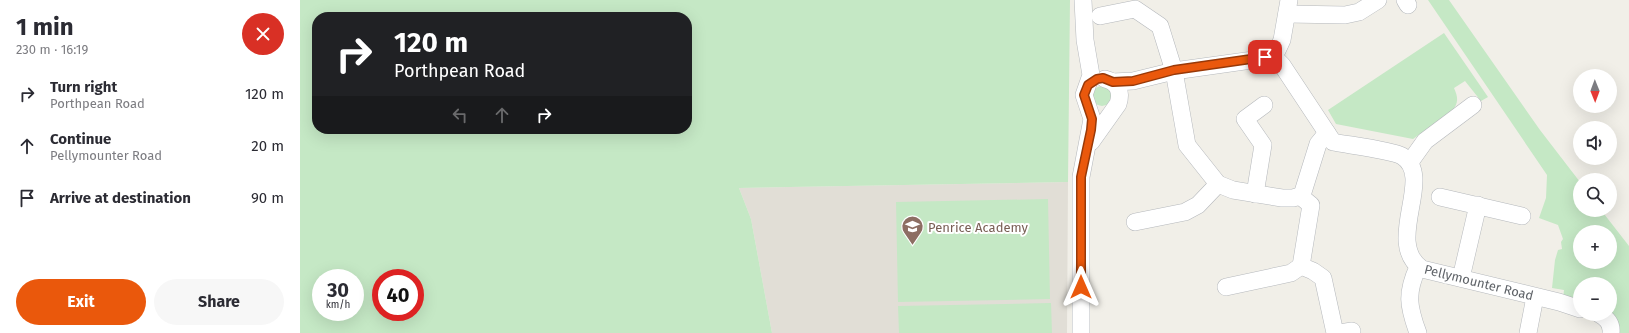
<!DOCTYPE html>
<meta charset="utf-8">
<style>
:root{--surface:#fff;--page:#f7f7f7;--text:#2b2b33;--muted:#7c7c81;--accent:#ea580c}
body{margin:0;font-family:"Fira Sans",sans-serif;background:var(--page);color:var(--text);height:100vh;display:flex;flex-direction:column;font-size:15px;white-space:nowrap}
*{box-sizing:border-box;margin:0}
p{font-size:13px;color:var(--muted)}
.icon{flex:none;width:22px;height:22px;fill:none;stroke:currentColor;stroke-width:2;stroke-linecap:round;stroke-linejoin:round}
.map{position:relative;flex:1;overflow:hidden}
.drawer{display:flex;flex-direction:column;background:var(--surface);width:300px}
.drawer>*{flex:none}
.hud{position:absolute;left:12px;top:12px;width:380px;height:122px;border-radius:16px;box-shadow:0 4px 16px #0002;background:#202124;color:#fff;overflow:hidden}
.needle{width:26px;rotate:179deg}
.controls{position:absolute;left:1273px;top:69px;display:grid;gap:8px}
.controls a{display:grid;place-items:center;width:44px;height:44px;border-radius:50%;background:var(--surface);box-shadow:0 4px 16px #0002;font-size:20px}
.speed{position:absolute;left:12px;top:269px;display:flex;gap:8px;font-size:20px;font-weight:700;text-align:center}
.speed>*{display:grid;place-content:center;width:52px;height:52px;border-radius:50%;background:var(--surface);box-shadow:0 4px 16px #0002;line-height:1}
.speed small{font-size:10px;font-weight:400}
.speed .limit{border:6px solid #d22;background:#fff;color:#111}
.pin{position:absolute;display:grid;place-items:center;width:34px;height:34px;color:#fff;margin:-17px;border-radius:8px;box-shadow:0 2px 6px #0006}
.me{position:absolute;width:44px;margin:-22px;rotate:0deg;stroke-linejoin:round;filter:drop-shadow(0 0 3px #0008)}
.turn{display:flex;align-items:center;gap:14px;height:84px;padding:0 16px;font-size:18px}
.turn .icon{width:52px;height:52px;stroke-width:2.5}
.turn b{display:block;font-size:28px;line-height:34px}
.lanes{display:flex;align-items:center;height:38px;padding:0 16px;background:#0003;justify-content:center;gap:20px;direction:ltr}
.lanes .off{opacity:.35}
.round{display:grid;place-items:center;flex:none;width:42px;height:42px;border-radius:21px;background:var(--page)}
.headline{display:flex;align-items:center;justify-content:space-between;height:68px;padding:0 16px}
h1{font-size:24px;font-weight:700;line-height:30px}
.action{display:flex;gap:8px;margin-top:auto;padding:8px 16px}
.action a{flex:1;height:46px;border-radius:24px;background:var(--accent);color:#fff;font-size:16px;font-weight:700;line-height:46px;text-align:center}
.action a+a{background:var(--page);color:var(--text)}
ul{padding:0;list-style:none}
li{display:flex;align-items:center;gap:12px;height:52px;padding:0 16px}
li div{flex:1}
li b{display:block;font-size:15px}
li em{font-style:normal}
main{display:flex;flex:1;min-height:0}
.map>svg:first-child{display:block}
.education{fill:#e1ded6}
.green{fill:#c5e8c5;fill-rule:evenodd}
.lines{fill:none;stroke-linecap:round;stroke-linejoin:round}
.minor-casing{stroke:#b5b8bc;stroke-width:18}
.minor{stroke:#fff;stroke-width:17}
.route-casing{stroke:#983908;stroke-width:10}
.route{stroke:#ea580c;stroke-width:7}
.labels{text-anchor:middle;stroke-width:4;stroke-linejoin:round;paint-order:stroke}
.education-label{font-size:13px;fill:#785e54;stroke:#fff;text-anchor:start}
.street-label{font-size:13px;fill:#5f6368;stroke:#fff}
</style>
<main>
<section class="drawer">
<div class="headline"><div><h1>1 min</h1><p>230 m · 16:19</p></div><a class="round" style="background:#d93025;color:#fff"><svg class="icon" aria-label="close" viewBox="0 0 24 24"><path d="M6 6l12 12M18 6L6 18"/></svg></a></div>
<ul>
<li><svg class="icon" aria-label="right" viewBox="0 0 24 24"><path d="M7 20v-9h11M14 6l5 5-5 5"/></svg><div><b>Turn right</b><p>Porthpean Road</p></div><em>120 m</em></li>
<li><svg class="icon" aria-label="ahead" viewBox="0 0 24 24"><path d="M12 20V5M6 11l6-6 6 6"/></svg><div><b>Continue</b><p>Pellymounter Road</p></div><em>20 m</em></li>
<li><svg class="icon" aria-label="arrive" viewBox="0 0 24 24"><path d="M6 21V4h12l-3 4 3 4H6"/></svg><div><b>Arrive at destination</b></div><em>90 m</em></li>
</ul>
<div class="action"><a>Exit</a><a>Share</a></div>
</section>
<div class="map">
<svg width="1329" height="333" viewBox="0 0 1329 333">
<rect width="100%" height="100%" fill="#f1efe8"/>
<!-- education -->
<path class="education" d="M768,182L767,333H472L451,219L439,188Z"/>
<!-- green -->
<g class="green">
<path d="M0,0H770L768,182L439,188L451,219L472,333H0ZM17,17H387V129H17ZM21,278H55V312H21ZM81,278H115V312H81Z"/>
<path d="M1128,0H1149L1240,130L1280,182V210H1301L1329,246V333H1316L1310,314V284H1280V301L1263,298L1264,290L1252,288L1255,260L1258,250L1262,249L1261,242L1263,239L1258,225L1239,218L1246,198L1247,175ZM1280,232H1310V262H1280Z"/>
<path d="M1144,33L1188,97L1181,101L1165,81L1154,88C1158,97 1159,103 1152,111L1113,139L1036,124L1028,110Z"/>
<circle cx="802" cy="96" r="10"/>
<path d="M748,199L750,299L598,302L596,202Z"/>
<path d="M751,303L752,333H599L598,306Z"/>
</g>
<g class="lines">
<defs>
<g id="minor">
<path d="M1105,0L1108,5"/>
<path d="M987,14L1045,15L1059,12L1078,0"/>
<path d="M800,16L835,9L860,26L874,71L887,145L918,184L933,190L982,198H993L1000,196L1003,192L1018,144L1027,133"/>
<path d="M974,57L982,40L989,0"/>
<path d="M813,82L833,81L874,71L974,57L982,65L1033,142C1048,145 1091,150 1102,156C1136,177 1083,242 1122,269L1259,302L1280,309"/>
<path d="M791,142L818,104C822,92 818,82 805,79"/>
<path d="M1110,162L1125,141L1173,105"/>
<path d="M955,194L963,145L945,119L964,105"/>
<path d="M1000,196L1011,205L1001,266L1013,271L1023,278L1035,333"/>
<path d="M1140,197L1222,216"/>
<path d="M835,222L885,212L898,205L918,184"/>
<path d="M1161,278L1178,205"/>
<path d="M926,287L991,273L1001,266"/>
<path d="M1299,314C1307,318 1312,324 1311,333"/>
<path d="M781,333V177L792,119L784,95L791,75L785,40L783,0"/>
<path d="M1040,333L1052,331"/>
<path d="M1118,333C1108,306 1106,293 1118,267"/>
<path d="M1228,333L1235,297"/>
</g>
</defs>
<!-- minor casing -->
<use href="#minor" class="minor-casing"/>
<!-- minor -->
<use href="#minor" class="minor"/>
</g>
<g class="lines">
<defs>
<path id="route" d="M781,287V177L791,130L792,119L784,95L788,85L797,79L803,78L813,82L833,81L874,70L965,57"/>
</defs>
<!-- route casing -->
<use href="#route" class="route-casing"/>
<!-- route -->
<use href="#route" class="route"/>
</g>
<!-- icons -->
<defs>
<symbol id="school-pin" viewBox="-11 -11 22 30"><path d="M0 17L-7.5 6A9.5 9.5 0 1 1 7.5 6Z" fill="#8d6e63" stroke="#fff"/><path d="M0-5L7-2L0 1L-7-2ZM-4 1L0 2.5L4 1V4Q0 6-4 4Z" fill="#fff"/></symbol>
</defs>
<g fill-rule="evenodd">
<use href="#school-pin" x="600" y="214" width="25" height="34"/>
</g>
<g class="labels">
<!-- education labels -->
<g class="education-label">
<text x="628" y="232">Penrice Academy</text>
</g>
<!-- street labels -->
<g class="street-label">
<text transform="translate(1179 282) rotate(14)" y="5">Pellymounter Road</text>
</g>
</g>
</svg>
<div class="controls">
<a><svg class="needle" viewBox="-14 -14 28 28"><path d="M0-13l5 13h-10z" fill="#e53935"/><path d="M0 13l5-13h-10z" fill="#7c7c81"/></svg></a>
<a><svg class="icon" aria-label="sound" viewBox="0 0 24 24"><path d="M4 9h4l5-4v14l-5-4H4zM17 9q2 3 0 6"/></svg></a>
<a><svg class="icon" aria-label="search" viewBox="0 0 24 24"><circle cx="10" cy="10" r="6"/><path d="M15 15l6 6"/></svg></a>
<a>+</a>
<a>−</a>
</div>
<div class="speed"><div>30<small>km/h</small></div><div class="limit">40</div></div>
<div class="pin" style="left:965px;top:57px;background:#d93025"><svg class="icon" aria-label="arrive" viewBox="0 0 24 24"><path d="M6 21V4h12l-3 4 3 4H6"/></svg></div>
<svg class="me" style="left:781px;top:287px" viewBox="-20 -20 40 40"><path d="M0-17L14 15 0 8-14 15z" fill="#ea580c" stroke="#fff" stroke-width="4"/></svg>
<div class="hud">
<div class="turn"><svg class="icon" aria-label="right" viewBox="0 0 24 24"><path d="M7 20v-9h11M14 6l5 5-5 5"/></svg><div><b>120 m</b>Porthpean Road</div></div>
<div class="lanes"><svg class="icon off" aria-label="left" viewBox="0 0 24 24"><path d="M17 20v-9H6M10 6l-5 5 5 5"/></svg><svg class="icon off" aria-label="ahead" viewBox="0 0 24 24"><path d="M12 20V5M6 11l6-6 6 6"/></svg><svg class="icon" aria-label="right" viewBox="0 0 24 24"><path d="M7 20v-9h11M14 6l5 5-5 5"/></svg></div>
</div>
</div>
</main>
